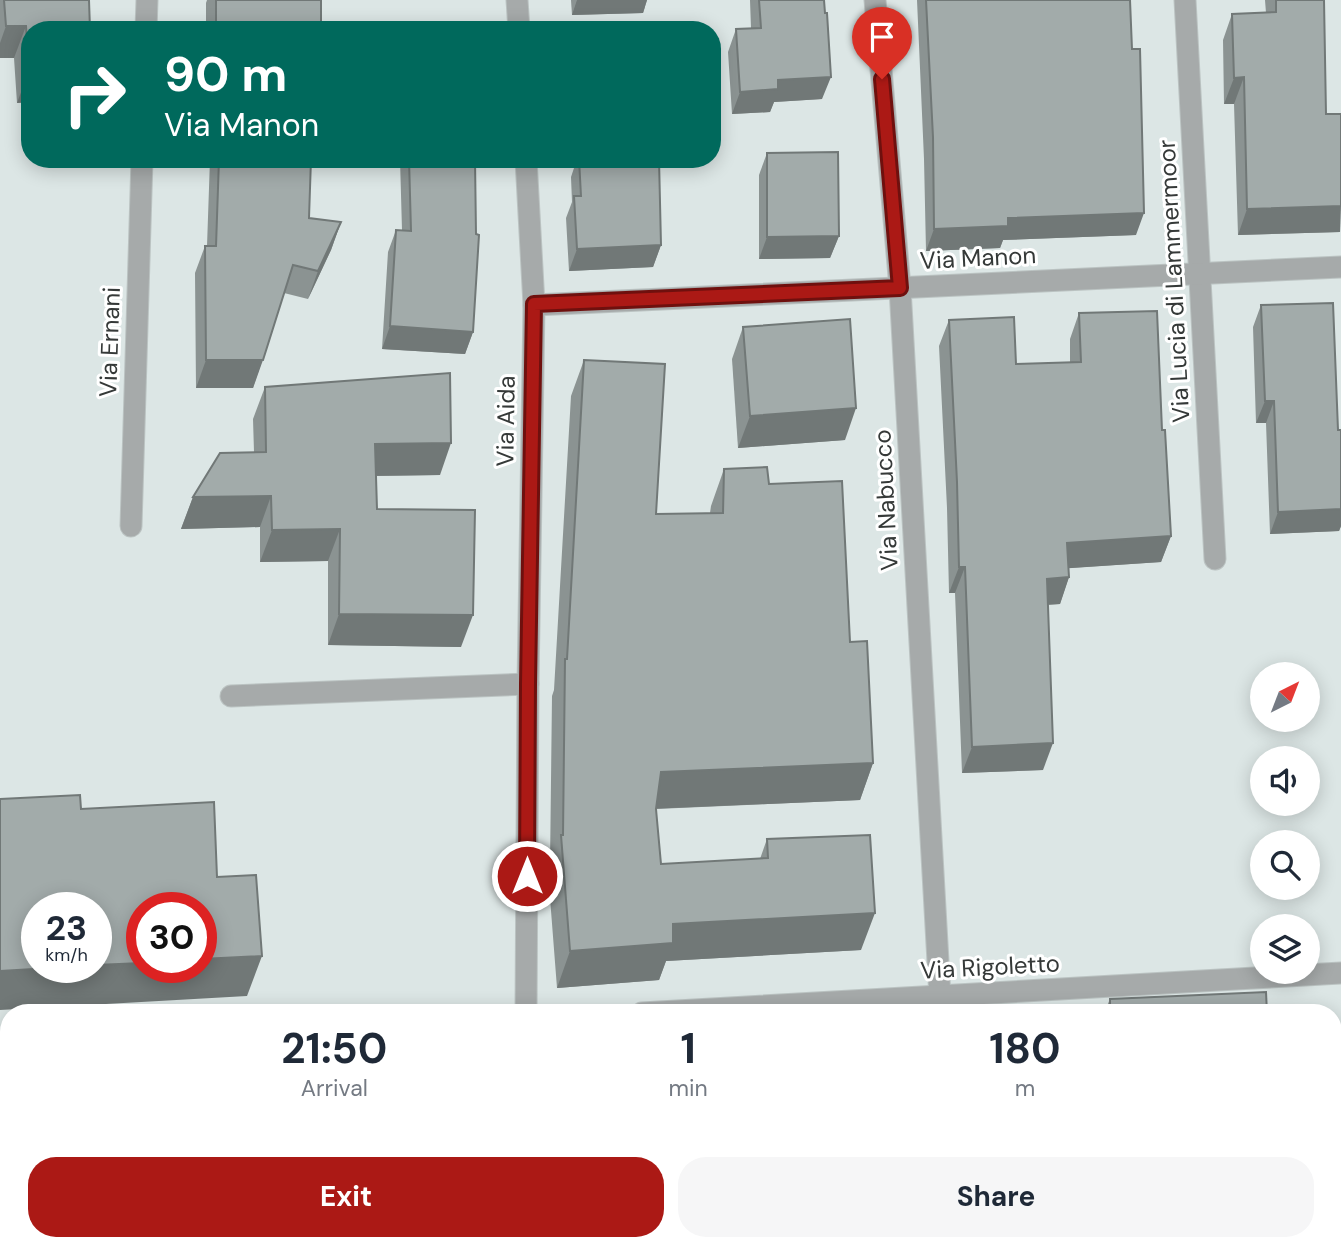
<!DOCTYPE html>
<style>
:root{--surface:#fff;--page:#f6f6f7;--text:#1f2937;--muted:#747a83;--accent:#ab1915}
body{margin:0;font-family:"DM Sans",sans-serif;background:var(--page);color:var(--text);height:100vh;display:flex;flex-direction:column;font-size:26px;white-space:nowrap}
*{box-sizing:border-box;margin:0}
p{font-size:23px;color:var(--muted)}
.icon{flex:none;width:38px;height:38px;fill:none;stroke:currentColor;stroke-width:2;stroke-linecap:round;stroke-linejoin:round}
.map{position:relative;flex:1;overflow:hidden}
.panel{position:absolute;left:0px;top:1004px;width:1342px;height:247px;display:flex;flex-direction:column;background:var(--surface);border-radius:28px 28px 0 0;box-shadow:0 4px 18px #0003}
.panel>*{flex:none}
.top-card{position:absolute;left:21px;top:21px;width:700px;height:147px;border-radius:28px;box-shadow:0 4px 18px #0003;background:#00695c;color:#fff;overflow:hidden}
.needle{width:46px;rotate:42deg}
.tools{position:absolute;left:1250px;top:662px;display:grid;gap:14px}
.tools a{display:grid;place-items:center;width:70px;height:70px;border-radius:50%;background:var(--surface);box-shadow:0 4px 18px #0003;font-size:35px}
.speed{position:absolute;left:21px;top:892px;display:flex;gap:14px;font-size:35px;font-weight:700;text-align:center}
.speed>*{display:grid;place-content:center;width:91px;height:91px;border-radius:50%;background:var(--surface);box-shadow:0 4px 18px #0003;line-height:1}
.speed small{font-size:18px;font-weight:400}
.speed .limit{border:10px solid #d22;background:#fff;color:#111}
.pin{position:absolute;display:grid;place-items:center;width:60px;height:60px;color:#fff;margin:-72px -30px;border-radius:50% 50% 50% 0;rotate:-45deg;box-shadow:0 0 7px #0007}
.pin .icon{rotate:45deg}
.me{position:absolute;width:77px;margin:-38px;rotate:0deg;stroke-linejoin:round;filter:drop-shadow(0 0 5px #0008)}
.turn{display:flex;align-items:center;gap:24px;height:147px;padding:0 28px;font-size:32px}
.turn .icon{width:91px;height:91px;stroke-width:2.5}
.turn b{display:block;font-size:49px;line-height:60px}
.eta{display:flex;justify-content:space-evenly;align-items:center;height:119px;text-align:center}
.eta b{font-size:42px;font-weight:700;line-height:49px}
.action{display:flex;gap:14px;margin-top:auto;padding:14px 28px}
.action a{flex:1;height:80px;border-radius:28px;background:var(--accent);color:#fff;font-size:28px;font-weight:700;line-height:80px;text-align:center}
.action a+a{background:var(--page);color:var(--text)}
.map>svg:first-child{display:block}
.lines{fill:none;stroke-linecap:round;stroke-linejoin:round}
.street-casing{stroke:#bbc3c2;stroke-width:23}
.street{stroke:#a6aaaa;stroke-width:21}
.wall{fill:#8b9392}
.shaded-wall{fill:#717877}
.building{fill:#a2abaa;stroke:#717877;stroke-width:2}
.route-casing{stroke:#6f100e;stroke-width:18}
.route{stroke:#ab1915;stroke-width:12}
.labels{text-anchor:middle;stroke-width:6;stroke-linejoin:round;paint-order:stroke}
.street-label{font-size:24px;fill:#353938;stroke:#fff}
</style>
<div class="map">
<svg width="1341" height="1251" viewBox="0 0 1341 1251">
<rect width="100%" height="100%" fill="#dce6e5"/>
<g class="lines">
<defs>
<g id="street">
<path d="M517,0L519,30"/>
<path d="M875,0L900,288L940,997"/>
<path d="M1185,0L1215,559"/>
<path d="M146,30L147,0"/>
<path d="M526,159L534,305L528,684L526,1013"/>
<path d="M534,305L1341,267"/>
<path d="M131,526L142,159"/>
<path d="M231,696L528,684"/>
<path d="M642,1013L1341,973"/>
<path d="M0,1060L9,1059"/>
</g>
</defs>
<!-- street casing -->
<use href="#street" class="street-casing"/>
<!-- street -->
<use href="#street" class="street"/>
</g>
<!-- wall -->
<g class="wall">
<path d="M0,0H89L30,30V127L28,102L17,103L14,58H0Z"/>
<path d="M207,0H321V30H206V3Z"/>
<path d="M571,0H647L643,13L572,15Z"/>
<path d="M750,0H824L822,99L774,102L770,112L732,114L728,52L736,29L751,28Z"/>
<path d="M917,0H1130L1136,235L1003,240L1000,248L926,251L924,159Z"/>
<path d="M1265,0H1324L1326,114H1341L1340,232L1238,235L1234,104H1224L1223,40L1232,14L1266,13Z"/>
<path d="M767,153L839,236L830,258L759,259V175Z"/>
<path d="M210,159H219L309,218L341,222L331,250L308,299L284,293L253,388H196L195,273L205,246H207Z"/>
<path d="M400,159H475L473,332L465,354L382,349L388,252L396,230H402Z"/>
<path d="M577,159H659L661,245L653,267L569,271L566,218L572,202L571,177Z"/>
<path d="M1261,305L1338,430H1341V526L1339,531L1270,534L1266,423H1256L1253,327Z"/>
<path d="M1079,313L1162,430L1171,536L1161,562L1069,568V577L1060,604L1048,605L1043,770L962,773L955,593H949L947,508L939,346L949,320L1016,364L1070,362V339Z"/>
<path d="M743,327L845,440L738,448L732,359Z"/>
<path d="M584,360L656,514L710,513L711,506L724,469L769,484L850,642L873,763L860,800L656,809L661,864L760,859L767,839L861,950L666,961L659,980L557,988L548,872L550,866L552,696L554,690L571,396Z"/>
<path d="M265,387L440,475L376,476L377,509L461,647L328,645V561L260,562V527L181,529L193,497L254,452L253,419Z"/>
<path d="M1110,999L1267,1013H1104Z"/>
<path d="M37,1242H308V1251H62V1246L38,1248Z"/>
<path d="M978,1242H1255L1252,1251H976Z"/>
</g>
<!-- shaded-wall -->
<g class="shaded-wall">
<path d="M577,0H647L643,13L572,15Z"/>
<path d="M6,26H26L14,58H0V43Z"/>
<path d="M29,71H30V98L28,102L17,103Z"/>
<path d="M831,77L822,99L774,102L770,112L732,114L740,92L778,80Z"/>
<path d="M1244,77L1234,104H1224L1234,78Z"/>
<path d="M1341,206L1340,232L1238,235L1247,209Z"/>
<path d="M1144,213L1136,235L1003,240L1000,248L926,251L934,229L1008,218Z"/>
<path d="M341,222L331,250L308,299L318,271Z"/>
<path d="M839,236L830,258L759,259L767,237Z"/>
<path d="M661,245L653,267L569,271L577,249Z"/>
<path d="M390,326L473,332L465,354L382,349Z"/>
<path d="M206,360H263L253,388H196Z"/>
<path d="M1265,401H1274L1266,423H1256Z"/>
<path d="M856,408L845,440L738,448L750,416Z"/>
<path d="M451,443L440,475L364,476L375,444Z"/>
<path d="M271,496L260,527L181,529L193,497Z"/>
<path d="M1341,509V526L1339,531L1270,534L1278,512Z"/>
<path d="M340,529L328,561L260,562L272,530Z"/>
<path d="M1171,536L1161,562L1057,569L1067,543Z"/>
<path d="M959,567H965L955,593H949Z"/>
<path d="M1069,577L1060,604L1037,605L1047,579Z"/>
<path d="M339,614L473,615L461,647L328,645Z"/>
<path d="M1053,743L1043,770L962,773L972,747Z"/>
<path d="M873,763L860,800L648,809L661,772Z"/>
<path d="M875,913L861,950L666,961L659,980L557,988L570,951L673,924Z"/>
<path d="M262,956L247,996L0,1010V971L51,968H96V965L142,963V968H201V959Z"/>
<path d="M9,1176V1214L0,1215V1177Z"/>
<path d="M40,1242H63L62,1246L38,1248Z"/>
<path d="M1175,1242H1255L1252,1251H993V1250Z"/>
</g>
<!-- building -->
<g class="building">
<path d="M4,0H89L90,30H30V71H29L26,26H6Z"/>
<rect x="216" y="0" width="105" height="30"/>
<path d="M759,0H824L825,13H827L831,77L778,80V89L740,92L736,29L761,28Z"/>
<path d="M926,0H1130L1132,49H1140L1144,213L1008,218V226L934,229L933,137Z"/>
<path d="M1276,0H1324L1326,114H1341V206L1247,209L1244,77L1234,78L1232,14L1276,12Z"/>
<path d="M838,152L839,236L767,237V153Z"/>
<path d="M219,159H311L309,218L341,222L318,271L293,265L263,360H206L205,246H216Z"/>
<path d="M409,159H475L476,234L479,235L473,332L390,326L396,230L411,231Z"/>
<path d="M579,159H659L661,245L577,249L574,196H581Z"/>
<path d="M1333,303L1338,430H1341V509L1278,512L1274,401H1265L1261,305Z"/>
<path d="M1157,311L1162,430H1165L1171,536L1067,543L1069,577L1047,579L1053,743L972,747L965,567H959L957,482L949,320L1014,317L1016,364L1081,362L1079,313Z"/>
<path d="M850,319L856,408L750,416L743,327Z"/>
<path d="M584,360L665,364L656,514L723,513L724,469L767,467L769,484L842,481L850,642L867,641L873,763L661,772L656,809L661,864L768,858L767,839L870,835L875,913L673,924V943L570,951L561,835H563L565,659H567Z"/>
<path d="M450,373L451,443L375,444L377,509L475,510L473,615L339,614L340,529L272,530L271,496L193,497L220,453L266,452L265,387Z"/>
<path d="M80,795L81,809L214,802L217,877L256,875L262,956L201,959V908H142V963L96,965V908H37V968H51L0,971V799Z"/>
<path d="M1266,992L1267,1013H1110V999Z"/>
<path d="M9,1090V1176L0,1177V1091Z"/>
<path d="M78,1242H308V1251H79Z"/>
<path d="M993,1242H1175L993,1250Z"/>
</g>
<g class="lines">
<defs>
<path id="route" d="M527,876L528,684L534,304L900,288L882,79"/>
</defs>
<!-- route casing -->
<use href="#route" class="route-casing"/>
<!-- route -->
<use href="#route" class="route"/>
</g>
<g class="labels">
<!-- street labels -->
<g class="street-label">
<text transform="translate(978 258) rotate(-3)" y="8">Via Manon</text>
<text transform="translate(1174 281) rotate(-93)" y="8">Via Lucia di Lammermoor</text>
<text transform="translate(110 342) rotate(-88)" y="8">Via Ernani</text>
<text transform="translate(506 421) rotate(-89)" y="8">Via Aida</text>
<text transform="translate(886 500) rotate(-93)" y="8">Via Nabucco</text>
<text transform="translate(990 967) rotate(-3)" y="8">Via Rigoletto</text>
</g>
</g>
</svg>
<div class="tools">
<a><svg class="needle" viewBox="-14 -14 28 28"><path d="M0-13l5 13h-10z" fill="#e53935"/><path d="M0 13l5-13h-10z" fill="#747a83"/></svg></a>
<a><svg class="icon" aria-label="sound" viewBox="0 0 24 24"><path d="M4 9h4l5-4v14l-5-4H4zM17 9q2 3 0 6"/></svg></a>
<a><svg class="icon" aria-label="search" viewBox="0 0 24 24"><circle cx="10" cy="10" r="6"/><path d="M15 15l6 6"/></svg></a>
<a><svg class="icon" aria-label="layers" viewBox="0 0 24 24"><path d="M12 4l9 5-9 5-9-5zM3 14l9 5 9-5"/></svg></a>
</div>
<div class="speed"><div>23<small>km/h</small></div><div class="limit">30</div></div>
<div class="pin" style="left:882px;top:79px;background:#d93025"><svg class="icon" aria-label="arrive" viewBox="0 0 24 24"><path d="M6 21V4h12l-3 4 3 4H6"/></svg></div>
<svg class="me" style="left:527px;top:876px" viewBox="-20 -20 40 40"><circle r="17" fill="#ab1915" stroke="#fff" stroke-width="3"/><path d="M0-11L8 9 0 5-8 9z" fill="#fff"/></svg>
<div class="top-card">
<div class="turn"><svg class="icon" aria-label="right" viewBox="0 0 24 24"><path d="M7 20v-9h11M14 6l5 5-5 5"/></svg><div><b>90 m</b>Via Manon</div></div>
</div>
<section class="panel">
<div class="eta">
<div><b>21:50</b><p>Arrival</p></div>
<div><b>1</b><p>min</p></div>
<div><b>180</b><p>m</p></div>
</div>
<div class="action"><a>Exit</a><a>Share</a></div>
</section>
</div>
